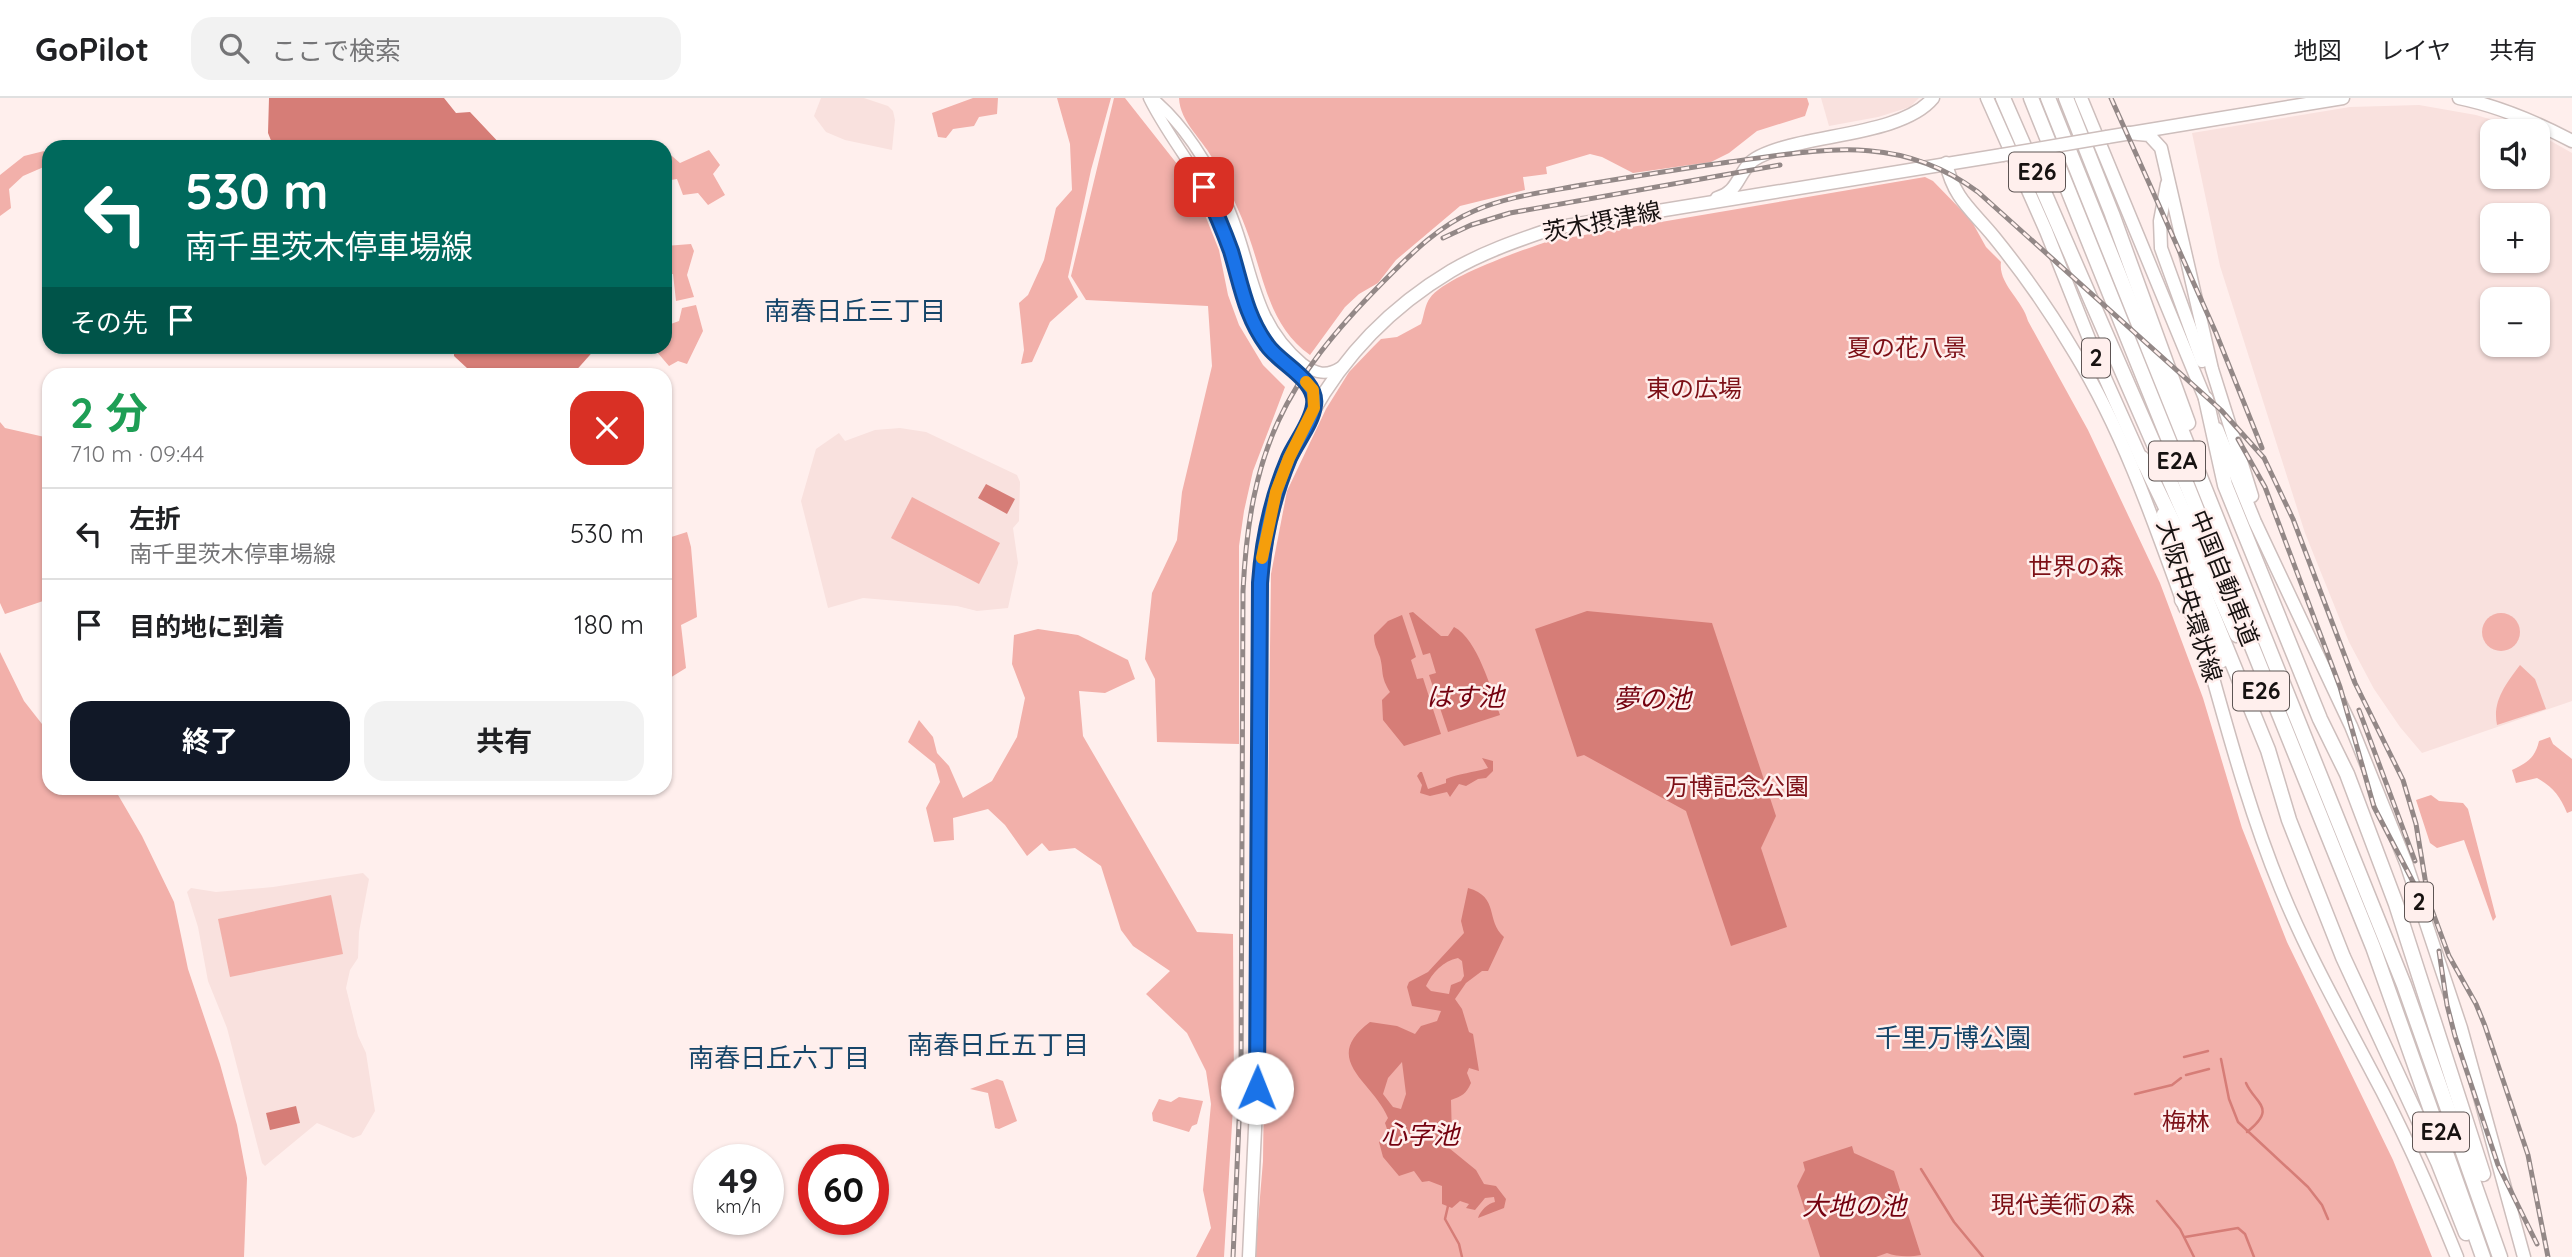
<!DOCTYPE html>
<html lang="ja">
<meta charset="utf-8">
<style>
:root{--surface:#fff;--page:#f2f2f2;--text:#202124;--muted:#757577;--line:#e0e0e0;--accent:#111827}
body{margin:0;font-family:Quicksand,"Noto Sans JP",sans-serif;background:var(--page);color:var(--text);height:100vh;display:flex;flex-direction:column;font-size:26px;white-space:nowrap}
*{box-sizing:border-box;margin:0}
p{font-size:23px;color:var(--muted)}
.icon{flex:none;width:38px;height:38px;fill:none;stroke:currentColor;stroke-width:2;stroke-linecap:round;stroke-linejoin:round}
.map{position:relative;flex:1;overflow:hidden}
.drawer{position:absolute;left:42px;top:270px;width:630px;height:427px;display:flex;flex-direction:column;background:var(--surface);border-radius:21px;box-shadow:0 2px 5px #0004}
.drawer>*{flex:none}
.hud{position:absolute;left:42px;top:42px;width:630px;height:214px;border-radius:21px;box-shadow:0 2px 5px #0004;background:#00695c;color:#fff;overflow:hidden}
.controls{position:absolute;left:2480px;top:21px;display:grid;gap:14px}
.controls a{display:grid;place-items:center;width:70px;height:70px;border-radius:14px;background:var(--surface);box-shadow:0 2px 5px #0004;font-size:35px}
.speed{position:absolute;left:693px;top:1046px;display:flex;gap:14px;font-size:35px;font-weight:700;text-align:center}
.speed>*{display:grid;place-content:center;width:91px;height:91px;border-radius:50%;background:var(--surface);box-shadow:0 2px 5px #0004;line-height:1}
.speed small{font-size:18px;font-weight:400}
.speed .limit{border:10px solid #d22;background:#fff;color:#111}
.pin{position:absolute;display:grid;place-items:center;width:60px;height:60px;color:#fff;margin:-30px;border-radius:14px;box-shadow:0 4px 10px #0006}
.me{position:absolute;width:77px;margin:-38px;rotate:1deg;stroke-linejoin:round;filter:drop-shadow(0 0 5px #0008)}
.turn{display:flex;align-items:center;gap:24px;height:147px;padding:0 28px;font-size:32px}
.turn .icon{width:91px;height:91px;stroke-width:2.5}
.turn b{display:block;font-size:49px;line-height:60px}
.then{display:flex;align-items:center;height:66px;padding:0 28px;background:#0003;gap:14px;font-size:26px}
.round{display:grid;place-items:center;flex:none;width:74px;height:74px;border-radius:21px;background:var(--page)}
.summary{display:flex;align-items:center;justify-content:space-between;height:119px;padding:0 28px}
h1{font-size:42px;font-weight:700;line-height:52px;color:#1e9e55}
.cta{display:flex;gap:14px;margin-top:auto;padding:14px 28px}
.cta a{flex:1;height:80px;border-radius:21px;background:var(--accent);color:#fff;font-size:28px;font-weight:700;line-height:80px;text-align:center}
.cta a+a{background:var(--page);color:var(--text)}
ul{padding:0;list-style:none}
li{display:flex;align-items:center;gap:21px;height:91px;padding:0 28px;border-top:2px solid var(--line)}
li div{flex:1}
li b{display:block;font-size:26px}
li em{font-style:normal}
header{display:flex;align-items:center;gap:42px;box-sizing:border-box;height:98px;padding:0 35px;background:var(--surface);border-bottom:2px solid var(--line)}
header strong{font-size:33px}
nav{display:flex;gap:38px;margin-inline-start:auto;font-size:24px}
.search{width:490px;height:63px;background:var(--page);display:flex;align-items:center;gap:18px;box-sizing:border-box;padding:0 24px;border-radius:21px;color:var(--muted);font-size:26px}
.map>svg:first-child{display:block}
.built{fill:#f9e1de;fill-rule:evenodd}
.green{fill:#f2b0aa}
.water{fill:#d67d77;fill-rule:evenodd}
.lines{fill:none;stroke-linecap:round;stroke-linejoin:round}
.stream{stroke:#d67d77;stroke-width:2.5}
.secondary-casing{stroke:#cdbebc;stroke-width:13}
.primary-casing{stroke:#cdbebc;stroke-width:15}
.highway-casing{stroke:#cdbebc;stroke-width:17}
.secondary{stroke:#fff;stroke-width:10}
.primary{stroke:#fff;stroke-width:12}
.highway{stroke:#fff;stroke-width:14}
.rail-casing{stroke:#938887;stroke-width:5}
.rail{stroke:#ffefed;stroke-width:2.5;stroke-dasharray:8;stroke-linecap:butt}
.primary-bridge-casing{stroke:#cdbebc;stroke-width:15;stroke-linecap:butt}
.primary-bridge{stroke:#fff;stroke-width:12}
.route-casing{stroke:#114b97;stroke-width:18}
.route{stroke:#1a73e8;stroke-width:12}
.slow{stroke:#f59e0b;stroke-width:12}
.labels{text-anchor:middle;stroke-width:5;stroke-linejoin:round;paint-order:stroke}
.shield{fill:#ffefed;stroke:#5d5453;stroke-width:2}
.shield-label{font-size:23px;font-weight:bold;fill:#171211}
.street-label{font-size:24px;fill:#171211;stroke:#ffefed}
.park-label{font-size:24px;fill:#7d1017;stroke:#ffefed}
.neighbourhood-label{font-size:26px;fill:#164569;stroke:#ffefed}
.water-label{font-size:26px;font-style:italic;fill:#74010f;stroke:#ffefed}
</style>
<header>
<strong>GoPilot</strong>
<div class="search"><svg class="icon" aria-label="search" viewBox="0 0 24 24"><circle cx="10" cy="10" r="6"/><path d="M15 15l6 6"/></svg>ここで検索</div>
<nav><a>地図</a><a>レイヤ</a><a>共有</a></nav>
</header>
<div class="map">
<svg width="2572" height="1159" viewBox="0 0 2572 1159">
<rect width="100%" height="100%" fill="#ffefed"/>
<!-- built -->
<g class="built">
<path d="M821,0H864L888,8L893,13L895,22L892,52L845,42L826,34L814,18Z"/>
<path d="M1821,0H1919L1910,9L1878,19L1829,28Z"/>
<path d="M2419,7L2476,17L2529,33H2492V79H2538V36L2572,55V603L2422,655L2400,629L2374,591L2349,544L2305,435L2220,168L2192,35L2350,9ZM2492,117H2538V163H2492ZM2492,201H2538V247H2492Z"/>
<path d="M900,330L926,334L1017,377L1020,384L1019,423L1013,430L1018,465L1008,510L977,513L957,508L863,500L828,510L801,403L816,351L839,335L845,343L875,332Z"/>
<path d="M363,775L369,781L359,834L358,860L350,872L346,890L358,938L366,955L375,1013L361,1037L353,1040L317,1025L265,1068L262,1065L227,930L208,883L198,829L187,794L191,790L216,794L273,789Z"/>
</g>
<!-- green -->
<g class="green">
<path d="M973,0H998L997,16L979,19L974,28L953,31L946,40L938,39L932,15Z"/>
<path d="M1057,0H1111L1091,72L1068,179L1078,199L1050,224L1032,264L1021,266L1024,252L1019,205L1028,197L1044,162L1056,110L1072,92L1070,46Z"/>
<path d="M1114,0H1125L1181,71L1201,107L1219,152L1228,197L1239,227L1263,267L1285,289L1253,373L1244,413L1239,448V646L1157,644L1155,581L1145,561L1152,495L1177,442L1182,394L1212,268L1208,208L1086,202L1071,178Z"/>
<path d="M1179,0H1807L1809,6L1805,18L1757,33L1729,55L1711,64L1633,75L1602,59L1590,56L1546,69L1547,76L1523,79L1525,92L1460,108L1396,162L1378,185L1359,196L1345,209L1310,257C1270,229 1264,181 1249,139C1240,113 1228,89 1215,65C1204,42 1180,25 1179,0Z"/>
<path d="M665,52L680,65L709,52L720,67L713,76L725,97L708,107L698,95L683,97L677,81L665,83Z"/>
<path d="M44,53L46,68L23,78L9,91L11,110L0,118V77L24,58Z"/>
<path d="M1925,79L1933,83L1971,122L1986,149L2001,164C1998,186 2023,202 2028,223L2088,332L2160,485L2203,600L2242,730L2287,844L2393,1062L2432,1159H1255L1263,1063L1271,476L1287,393L1326,311L1349,274L1374,248L1381,241L1397,239L1421,226C1424,218 1425,206 1430,200C1444,179 1523,152 1549,143Z"/>
<path d="M691,146L694,153L687,177L694,199L676,203L673,176L665,177V148Z"/>
<path d="M696,207L703,233L687,266L678,263L669,268L657,254L658,249L665,248V224L668,227L679,223L682,210Z"/>
<path d="M0,324L5,330L49,340V501L5,516L0,505Z"/>
<path d="M912,399L1000,445L979,486L891,440Z"/>
<path d="M687,434L691,449L697,519L681,527L686,570L665,583V441Z"/>
<circle cx="2501" cy="534" r="19"/>
<path d="M1038,531L1078,537L1128,562L1135,581L1105,595L1079,593L1083,638L1197,834L1233,836L1234,993L1224,1159H1196L1211,1130L1203,1092L1211,1006L1206,973L1187,935L1146,896L1170,873L1133,848L1121,832L1101,768L1075,750L1049,753L1042,745L1027,758L1005,727L988,711L953,720L954,742L934,744L926,710L940,684L935,666L908,644L919,622L933,639L937,655L949,668L963,700L992,683L1017,639L1025,600L1012,566L1014,537Z"/>
<path d="M0,554L24,603L49,635V690H114L142,738L174,804L188,871L220,966L237,1027L247,1080L244,1159H0Z"/>
<path d="M2520,567L2535,581L2546,611L2497,627C2492,603 2506,586 2520,567Z"/>
<path d="M2550,639L2553,646L2572,661V713L2567,715C2560,698 2553,689 2537,680L2516,685L2512,672C2527,665 2535,660 2539,643Z"/>
<path d="M2431,697L2439,703L2463,705L2468,711L2496,819L2493,823L2464,742L2437,750L2430,745L2416,702Z"/>
<path d="M331,797L343,856L230,879L218,821Z"/>
<path d="M997,981L1003,983L1017,1023L999,1031L995,1030L988,995L970,991Z"/>
<path d="M1179,999L1203,1003L1197,1026L1192,1028L1189,1034L1153,1023L1152,1015L1159,1001L1171,1004Z"/>
</g>
<!-- water -->
<g class="water">
<path d="M269,0H444L456,15L470,14L503,49H283L272,45L268,35Z"/>
<path d="M454,249V248L597,249L573,276H490L468,271L454,258Z"/>
<path d="M986,386L1015,401L1007,416L978,400Z"/>
<path d="M1587,513L1712,525L1776,718L1761,750L1787,829L1731,848L1686,713L1584,657L1577,659L1535,531Z"/>
<path d="M1413,514L1441,538H1448L1454,529C1477,540 1492,593 1500,617L1448,634L1429,577L1436,575L1430,555L1423,557L1409,515Z"/>
<path d="M1402,517L1416,559L1411,562L1417,581L1423,580L1441,636L1404,648L1383,622L1382,602L1390,594C1380,578 1384,574 1380,559C1377,551 1374,547 1374,537L1388,523Z"/>
<path d="M1482,660L1493,663V673L1486,680L1478,681L1466,688L1459,686L1450,699L1447,694L1430,698L1420,695L1422,687L1417,678L1420,674H1422L1428,691L1446,685V681C1460,675 1472,675 1488,670Z"/>
<path d="M1468,790C1500,799 1485,822 1504,839L1488,873H1482L1466,885L1455,901L1462,911L1469,934L1473,936L1479,973L1469,970L1467,975L1471,985C1466,996 1462,998 1451,1002L1452,1041L1449,1050L1476,1072L1484,1086L1496,1088L1506,1101L1504,1110L1478,1120C1480,1113 1488,1105 1495,1104L1494,1099L1485,1100L1475,1112L1466,1110L1469,1106L1460,1103L1452,1110L1442,1106V1088L1429,1083L1422,1084L1414,1073L1399,1078L1383,1059L1379,1044L1388,1034L1385,1025L1388,1020C1374,984 1319,962 1370,924L1397,928L1415,936L1421,928L1437,923L1441,913L1412,908L1407,889L1409,884L1428,874L1464,835L1461,823ZM1458,860L1462,863L1464,878L1461,883L1451,887L1449,896L1431,893L1426,888C1432,875 1443,863 1458,860ZM1402,964L1406,996L1401,1011L1393,1009L1383,996L1388,980Z"/>
<path d="M296,1008L300,1025L270,1032L266,1015Z"/>
<path d="M1852,1048L1854,1055L1894,1073L1921,1157C1911,1159 1896,1159 1887,1155L1876,1159H1820L1797,1088L1805,1072L1803,1064Z"/>
</g>
<g class="lines">
<!-- stream -->
<g class="stream">
<path d="M2184,959L2208,953"/>
<path d="M2221,961L2229,1001L2238,1024L2308,1089L2322,1107L2328,1121"/>
<path d="M2186,977L2209,971"/>
<path d="M2246,985C2255,1006 2278,1009 2247,1034"/>
<path d="M2135,996L2172,987L2181,980"/>
<path d="M1921,1071L1954,1124L1983,1159"/>
<path d="M2157,1103L2180,1131L2194,1159"/>
<path d="M1448,1108L1445,1121L1459,1146L1462,1159"/>
<path d="M2185,1139L2238,1130L2245,1136L2254,1159"/>
</g>
<defs>
<g id="secondary">
<path d="M1149,0C1168,39 1197,71 1215,111C1233,152 1237,200 1261,238C1274,261 1297,273 1313,292L1314,310"/>
<path d="M1152,0C1186,28 1210,69 1228,109C1254,168 1250,222 1303,266C1316,276 1327,278 1341,269"/>
</g>
<g id="primary">
<path d="M1987,0L2046,133L2101,271L2144,367"/>
<path d="M2081,0L2209,310"/>
<path d="M2459,0C2498,8 2536,24 2572,43"/>
<path d="M2128,35L2149,37L2161,50L2212,271L2252,398"/>
<path d="M2107,39L2343,0"/>
<path d="M1946,65C1954,101 1972,112 1994,139C2024,176 2052,216 2076,257C2124,336 2154,424 2185,510"/>
<path d="M2167,86L2160,123L2161,150L2202,263"/>
<path d="M1717,100C1736,95 1737,80 1749,66C1756,58 1772,53 1782,50C1825,36 1905,34 1933,0"/>
<path d="M2217,331L2255,424L2351,628L2406,765L2461,930L2524,1159"/>
<path d="M2163,416C2207,540 2231,669 2281,791C2307,855 2341,915 2373,976C2405,1035 2432,1097 2457,1159"/>
<path d="M1249,1159L1258,967L1259,511C1264,371 1329,246 1451,173C1483,154 1519,142 1554,130L2002,57"/>
</g>
<g id="highway">
<path d="M2003,0L2237,537"/>
<path d="M2031,0L2373,849L2483,1159"/>
<path d="M2048,0L2404,887L2500,1159"/>
<path d="M2066,0L2112,116L2188,325"/>
<path d="M2206,301L2225,387L2320,621L2347,676L2396,806L2483,1076"/>
<path d="M2142,360L2185,449L2268,652L2289,722L2343,859L2438,1064L2466,1135"/>
<path d="M2182,502L2209,538L2222,562"/>
</g>
</defs>
<!-- secondary casing -->
<use href="#secondary" class="secondary-casing"/>
<!-- primary casing -->
<use href="#primary" class="primary-casing"/>
<!-- highway casing -->
<use href="#highway" class="highway-casing"/>
<!-- secondary -->
<use href="#secondary" class="secondary"/>
<!-- primary -->
<use href="#primary" class="primary"/>
<!-- highway -->
<use href="#highway" class="highway"/>
<defs>
<g id="rail">
<path d="M2111,0L2216,235L2262,350"/>
<path d="M1443,140L1471,127L1510,115L1780,67"/>
<path d="M2238,341L2265,389L2340,589L2374,709L2422,801"/>
<path d="M2359,612L2415,763"/>
<path d="M2426,796L2449,858L2476,906L2485,928L2528,1057L2548,1159"/>
<path d="M2439,853L2447,907L2455,938L2498,1067L2537,1146"/>
<path d="M1233,1159L1241,979L1243,493C1250,351 1284,284 1383,184C1410,157 1438,128 1474,113C1508,98 1546,94 1582,87C1631,79 1679,71 1729,64C1820,52 1898,34 1978,94L2221,312L2264,360L2293,421L2355,585L2403,682L2416,726L2429,805"/>
</g>
</defs>
<!-- rail casing -->
<use href="#rail" class="rail-casing"/>
<!-- rail -->
<use href="#rail" class="rail"/>
<defs>
<path id="primary-bridge" d="M2002,57L2107,39"/>
</defs>
<!-- primary-bridge casing -->
<use href="#primary-bridge" class="primary-bridge-casing"/>
<!-- primary-bridge -->
<use href="#primary-bridge" class="primary-bridge"/>
</g>
<g class="lines">
<defs>
<path id="route" d="M1204,89C1214,110 1223,131 1231,153C1241,186 1246,219 1267,247C1280,266 1318,282 1314,307C1312,325 1296,344 1289,360C1272,400 1263,442 1260,485L1257,990"/>
</defs>
<!-- route casing -->
<use href="#route" class="route-casing"/>
<!-- route -->
<use href="#route" class="route"/>
<!-- slow -->
<path class="slow" d="M1262,460L1276,394L1289,360L1314,310L1313,292L1306,284"/>
</g>
<g class="labels">
<!-- shield labels -->
<g class="shield">
<rect x="2009" y="54.5" width="56" height="39" rx="5"/>
<rect x="2082" y="240.5" width="28" height="39" rx="5"/>
<rect x="2149" y="343.5" width="56" height="39" rx="5"/>
<rect x="2233" y="573.5" width="56" height="39" rx="5"/>
<rect x="2405" y="784.5" width="28" height="39" rx="5"/>
<rect x="2413" y="1014.5" width="56" height="39" rx="5"/>
</g>
<g class="shield-label">
<text x="2037" y="82">E26</text>
<text x="2096" y="268">2</text>
<text x="2177" y="371">E2A</text>
<text x="2261" y="601">E26</text>
<text x="2419" y="812">2</text>
<text x="2441" y="1042">E2A</text>
</g>
<!-- street labels -->
<g class="street-label">
<text transform="translate(1602 124) rotate(-11)" y="8">茨木摂津線</text>
<text transform="translate(2224 480) rotate(68)" y="8">中国自動車道</text>
<text transform="translate(2189 503) rotate(73)" y="8">大阪中央環状線</text>
</g>
<!-- park labels -->
<g class="park-label">
<text x="1907" y="258">夏の花八景</text>
<text x="1694" y="299">東の広場</text>
<text x="2076" y="477">世界の森</text>
<text x="1737" y="697">万博記念公園</text>
<text x="2186" y="1032">梅林</text>
<text x="2063" y="1115">現代美術の森</text>
</g>
<!-- neighbourhood labels -->
<g class="neighbourhood-label">
<text x="855" y="222">南春日丘三丁目</text>
<text x="1953" y="949">千里万博公園</text>
<text x="998" y="956">南春日丘五丁目</text>
<text x="779" y="969">南春日丘六丁目</text>
</g>
<!-- water labels -->
<g class="water-label">
<text x="1465" y="608">はす池</text>
<text x="1652" y="610">夢の池</text>
<text x="1420" y="1046">心字池</text>
<text x="1854" y="1117">大地の池</text>
</g>
</g>
</svg>
<div class="controls">
<a><svg class="icon" aria-label="sound" viewBox="0 0 24 24"><path d="M4 9h4l5-4v14l-5-4H4zM17 9q2 3 0 6"/></svg></a>
<a>+</a>
<a>−</a>
</div>
<div class="speed"><div>49<small>km/h</small></div><div class="limit">60</div></div>
<div class="pin" style="left:1204px;top:89px;background:#d93025"><svg class="icon" aria-label="arrive" viewBox="0 0 24 24"><path d="M6 21V4h12l-3 4 3 4H6"/></svg></div>
<svg class="me" style="left:1257px;top:990px" viewBox="-20 -20 40 40"><circle r="19" fill="#fff"/><path d="M0-13L10 11 0 6-10 11z" fill="#1a73e8"/></svg>
<div class="hud">
<div class="turn"><svg class="icon" aria-label="left" viewBox="0 0 24 24"><path d="M17 20v-9H6M10 6l-5 5 5 5"/></svg><div><b>530 m</b>南千里茨木停車場線</div></div>
<div class="then">その先<svg class="icon" aria-label="arrive" viewBox="0 0 24 24"><path d="M6 21V4h12l-3 4 3 4H6"/></svg></div>
</div>
<section class="drawer">
<div class="summary"><div><h1>2 分</h1><p>710 m · 09:44</p></div><a class="round" style="background:#d93025;color:#fff"><svg class="icon" aria-label="close" viewBox="0 0 24 24"><path d="M6 6l12 12M18 6L6 18"/></svg></a></div>
<ul>
<li><svg class="icon" aria-label="left" viewBox="0 0 24 24"><path d="M17 20v-9H6M10 6l-5 5 5 5"/></svg><div><b>左折</b><p>南千里茨木停車場線</p></div><em>530 m</em></li>
<li><svg class="icon" aria-label="arrive" viewBox="0 0 24 24"><path d="M6 21V4h12l-3 4 3 4H6"/></svg><div><b>目的地に到着</b></div><em>180 m</em></li>
</ul>
<div class="cta"><a>終了</a><a>共有</a></div>
</section>
</div>
